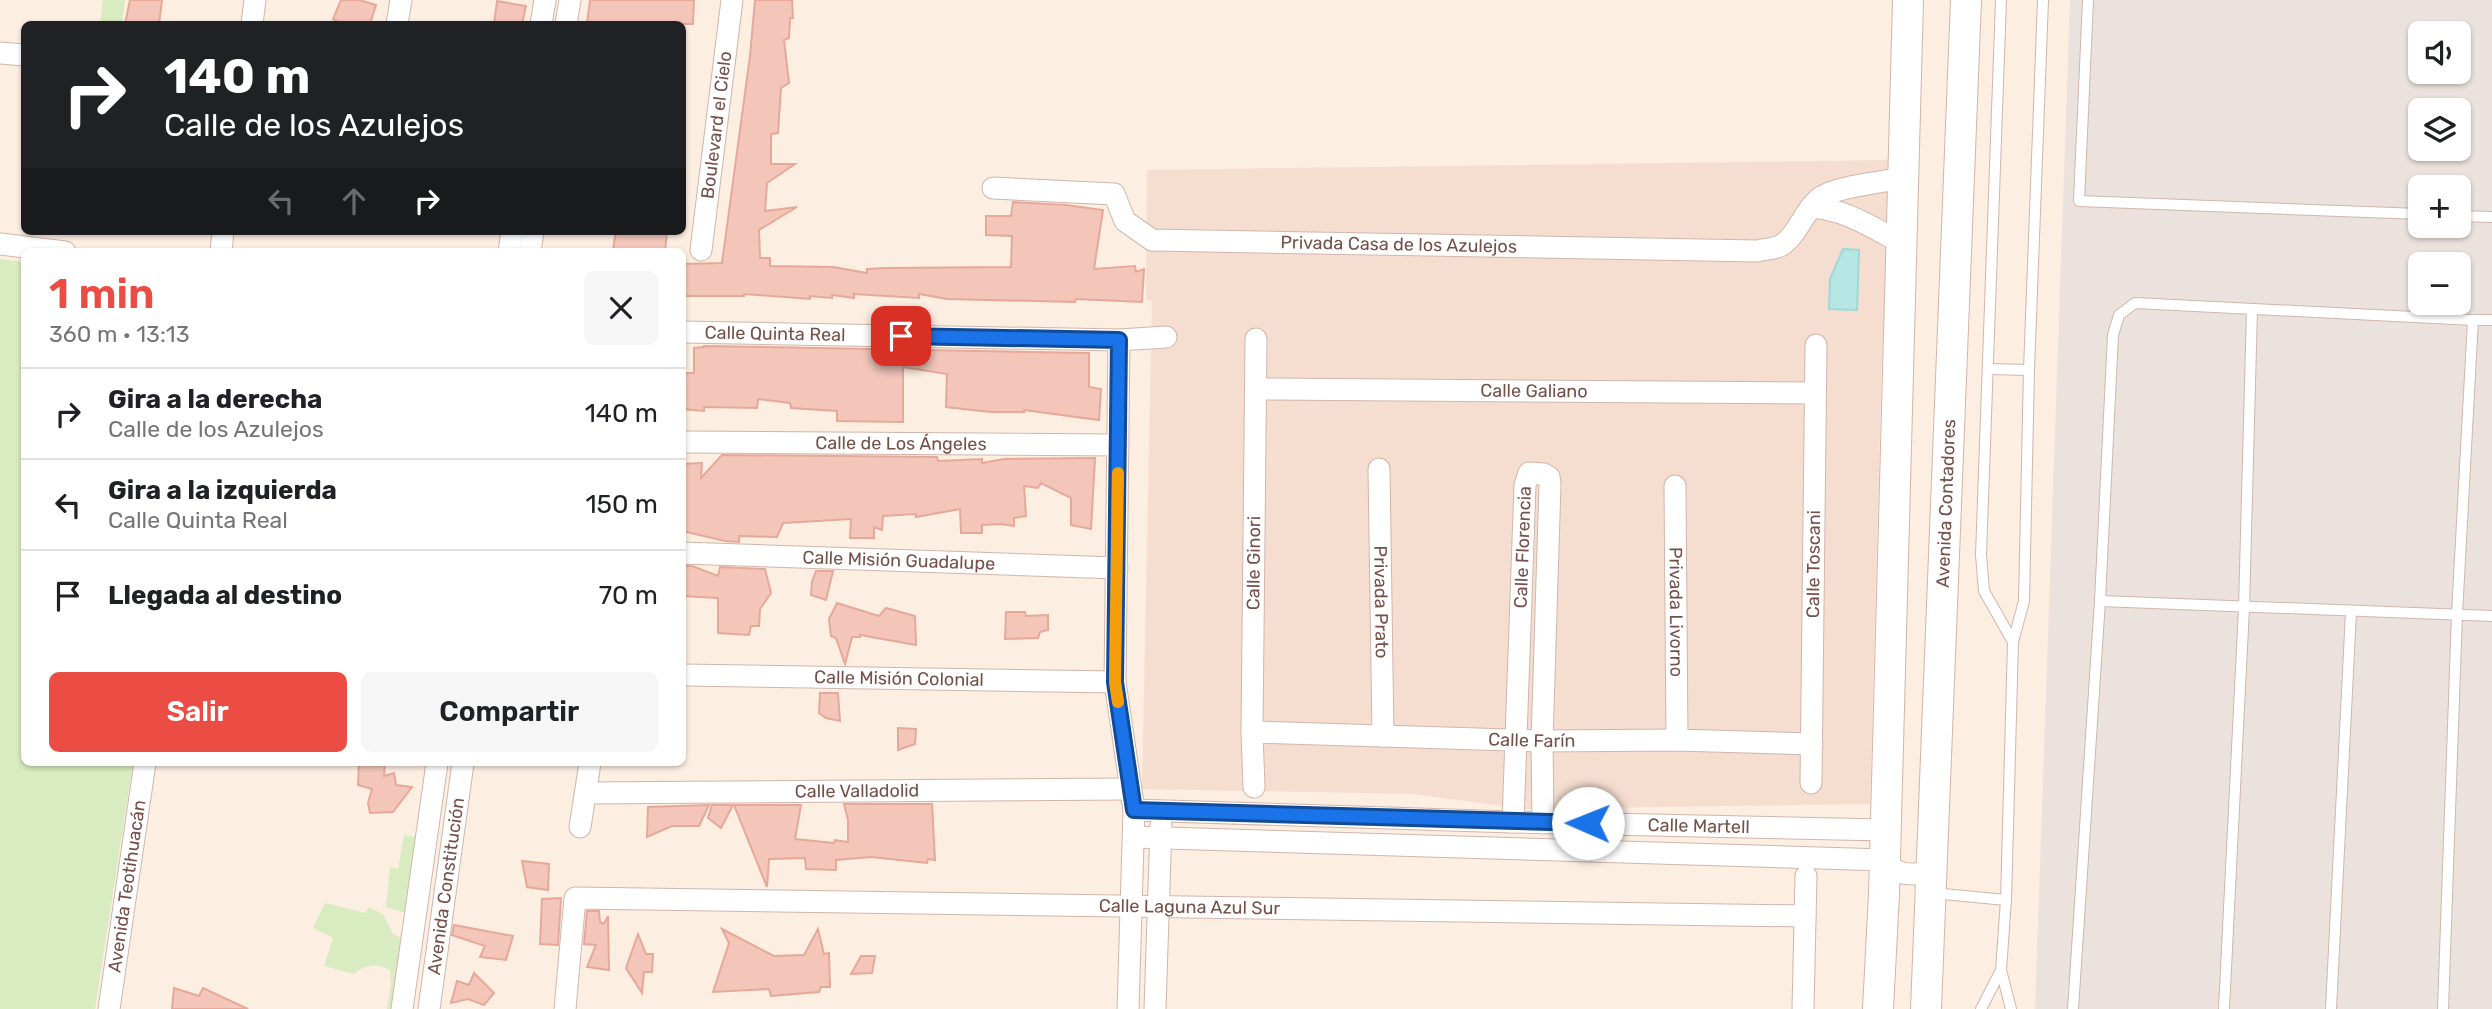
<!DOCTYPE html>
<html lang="es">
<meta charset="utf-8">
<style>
:root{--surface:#fff;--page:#f6f6f6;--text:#202124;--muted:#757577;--line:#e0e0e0;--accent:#eb4c43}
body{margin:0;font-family:Rubik,sans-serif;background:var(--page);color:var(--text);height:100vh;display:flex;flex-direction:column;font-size:26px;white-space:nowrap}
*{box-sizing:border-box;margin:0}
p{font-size:23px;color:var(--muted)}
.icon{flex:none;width:38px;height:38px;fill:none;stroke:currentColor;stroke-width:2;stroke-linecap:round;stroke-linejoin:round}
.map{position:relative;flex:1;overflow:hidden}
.sheet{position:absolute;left:21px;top:248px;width:665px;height:518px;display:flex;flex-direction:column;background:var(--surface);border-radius:10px;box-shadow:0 2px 5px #0004}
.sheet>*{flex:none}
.banner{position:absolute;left:21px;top:21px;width:665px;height:214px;border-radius:10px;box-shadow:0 2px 5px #0004;background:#202124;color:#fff;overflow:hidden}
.controls{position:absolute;left:2408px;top:21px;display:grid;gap:14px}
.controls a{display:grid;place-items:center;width:63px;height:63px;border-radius:10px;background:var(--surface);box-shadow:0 2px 5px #0004;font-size:35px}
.pin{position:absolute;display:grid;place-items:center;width:60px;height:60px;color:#fff;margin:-30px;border-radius:14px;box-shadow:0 4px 10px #0006}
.me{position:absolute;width:77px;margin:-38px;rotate:271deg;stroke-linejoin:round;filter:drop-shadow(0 0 5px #0008)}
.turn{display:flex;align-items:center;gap:24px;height:147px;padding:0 28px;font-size:32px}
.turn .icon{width:91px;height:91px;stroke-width:2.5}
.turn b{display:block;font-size:49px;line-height:60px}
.lanes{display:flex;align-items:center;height:66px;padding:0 28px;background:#0003;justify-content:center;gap:35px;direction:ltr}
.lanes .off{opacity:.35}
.round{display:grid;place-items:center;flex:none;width:74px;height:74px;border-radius:10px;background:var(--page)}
.summary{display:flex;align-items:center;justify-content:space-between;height:119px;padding:0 28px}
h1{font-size:42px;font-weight:600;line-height:52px;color:var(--accent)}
.primary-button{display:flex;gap:14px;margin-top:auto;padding:14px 28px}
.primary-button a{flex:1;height:80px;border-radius:10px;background:var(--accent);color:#fff;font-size:28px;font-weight:600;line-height:80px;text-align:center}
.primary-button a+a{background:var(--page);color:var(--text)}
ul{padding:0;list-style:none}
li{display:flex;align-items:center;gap:21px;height:91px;padding:0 28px;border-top:2px solid var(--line)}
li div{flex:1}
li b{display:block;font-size:26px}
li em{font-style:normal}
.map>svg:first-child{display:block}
.residential{fill:#f5ded0}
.industrial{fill:#ece2dd;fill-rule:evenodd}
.green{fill:#d9ebc0}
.water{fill:#b6e7e5;stroke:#9cd9d8;stroke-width:2}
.building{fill:#f3c6b9;stroke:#e6a999;stroke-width:2}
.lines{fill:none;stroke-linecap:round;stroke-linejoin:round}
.service-casing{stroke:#d0b6ac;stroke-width:12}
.minor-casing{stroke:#d0b6ac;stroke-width:23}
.secondary-casing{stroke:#d4b4a8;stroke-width:32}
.service{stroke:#fff;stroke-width:10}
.minor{stroke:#fff;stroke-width:21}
.secondary{stroke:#fff;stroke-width:30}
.route-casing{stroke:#114b97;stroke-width:18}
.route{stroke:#1a73e8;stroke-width:12}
.slow{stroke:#f59e0b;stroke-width:12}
.labels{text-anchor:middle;stroke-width:5;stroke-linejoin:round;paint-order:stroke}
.street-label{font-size:18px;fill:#755048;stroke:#fff3e9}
</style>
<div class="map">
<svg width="2492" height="1009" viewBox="0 0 2492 1009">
<rect width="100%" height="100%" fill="#fdeee2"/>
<!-- residential -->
<path class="residential" d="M1893,160L1882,354L1870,804L1526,809L1412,794L1142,789L1152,301L1146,300L1147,170Z"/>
<!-- industrial -->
<path class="industrial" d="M2070,0H2492V1009H2035ZM2420,33H2459V72H2420ZM2420,110H2459V149H2420ZM2420,187H2459V226H2420ZM2420,264H2459V303H2420Z"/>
<!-- green -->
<g class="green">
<path d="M103,0H125L122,24H100Z"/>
<path d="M0,259L24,262V763H133L95,1009H0Z"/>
<path d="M404,835L416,837L406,913L386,907L390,867L398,869Z"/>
<path d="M325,903L365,913L369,907L383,914L393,934L404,939L393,1009H387L391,986L390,970C377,963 365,964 354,974L324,966L333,938L313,928Z"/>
</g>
<!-- water -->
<path class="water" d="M1843,249L1859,250L1857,310L1829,309L1830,279Z"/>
<!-- building -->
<g class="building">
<path d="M130,0H162L159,24H125Z"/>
<path d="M341,0H359L376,5L370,24H343L333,19Z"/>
<path d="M590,0H694L693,24H598L587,23Z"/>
<path d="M755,0H792L793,18H790L789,38L784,40L789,83L781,88L778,133L771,134V164H795L767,183L765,211L797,207L759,230L760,258H770V266L833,267L867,273V269L886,268L1011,267L1012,236L986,235V216H1011L1013,202L1066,205L1103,210L1094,269L1135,266L1136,272L1144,269L1142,302L1076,299L1075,302L947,299L919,294V298L854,294V298L832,295V298L810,296V299L744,294V296H682V264L722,263L750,56Z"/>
<path d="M497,1L526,6L522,24H494Z"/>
<path d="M616,231H667L665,252L613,249Z"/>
<path d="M704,346L1089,353V387L1101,389L1099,420L1024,410V412H991L946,407L947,374L903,367V422L837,421V411L791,408L790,403L758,399L757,408L704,407V411L682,409V373H694V348L704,347Z"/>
<path d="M722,455L937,457L938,461L982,459V463L1004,459L1095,458L1091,529L1071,525V498L1041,483L1038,488L1024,486L1026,516L1014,518V526L1001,524L982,525V533H961L960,509L916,517V514L883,516L882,530L874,527V538H850L851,519L783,523L777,537L739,536V542L725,541L682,531V464L702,463L701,478Z"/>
<path d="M682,566H692L718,576L720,567L765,569L771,593L760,609L759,626H751L749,635L718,633V598L682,596Z"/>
<path d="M816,571H833L826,600L811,595L812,582Z"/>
<path d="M837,603L879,616L886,608L915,616L916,645L860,635V637H852L845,664L836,638L831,636L829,619Z"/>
<path d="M1006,612H1025L1026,616L1048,615V630L1040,632L1038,638L1005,639Z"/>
<path d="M820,693H838L840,721L826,718L819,713Z"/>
<path d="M898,728L916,729L915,744L898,750Z"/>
<path d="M359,763H385L384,776L394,773L396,785L412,787L393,812L370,813L368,803L372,789L358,785Z"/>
<path d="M844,804H932L935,860L928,859L927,863L871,857L836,860V870L806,869L805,858L769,859L767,887L734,805H801L795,839L834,843L835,840L848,842V820Z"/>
<path d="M709,805L699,826H672L647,837L648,807Z"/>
<path d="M712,805H733L721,828L708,818Z"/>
<path d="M522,861L549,864L548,890L527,887Z"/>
<path d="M561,898L558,945L540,944L542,899Z"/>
<path d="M587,911H599L600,922L604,924L608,916L609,970L587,967L596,945L584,944Z"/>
<path d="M454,925L513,936L506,960L480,957L485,946L452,935Z"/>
<path d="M722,929L774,956L804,955L818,929L824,954L829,953L830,987H821L819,992L771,996L769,989L713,992L729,943Z"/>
<path d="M638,934L646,954H653L652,972H644L642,993L626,968Z"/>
<path d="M861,956H875L872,973L851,974Z"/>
<path d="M474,973L494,993L484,1005L468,999L451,1003L457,981L469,985Z"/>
<path d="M174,988L199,996L203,988L248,1009H172Z"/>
</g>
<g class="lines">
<defs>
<g id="service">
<path d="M2001,0L1981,555L1984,591L2013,642"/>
<path d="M2088,0L2079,201L2420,214"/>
<path d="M2459,216L2492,217"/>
<path d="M1988,369L2029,370"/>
<path d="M2100,601L2492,616"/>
<path d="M1933,893L2006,900"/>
<path d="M1981,1009L2001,970"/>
<path d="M2011,1009L2001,970L2006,900L2013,642L2024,601L2029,370L2043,0"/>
<path d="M2073,1009L2100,601L2113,335L2119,315L2135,303L2473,320"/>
<path d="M2224,1009L2244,608L2252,309"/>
<path d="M2331,1009L2351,612"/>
<path d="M2443,1009L2457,614L2473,320H2492"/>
</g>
<g id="minor">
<path d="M252,24L255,0"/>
<path d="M397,24L401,0"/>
<path d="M541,24L545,0"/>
<path d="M566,24L570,0"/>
<path d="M0,53L24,55"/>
<path id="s1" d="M993,188L1114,194L1125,221L1152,240L1758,251C1765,249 1774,249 1780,246C1799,235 1804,208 1823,196C1840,186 1882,182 1903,178"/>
<path d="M1811,207C1845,209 1873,228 1902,243"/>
<path d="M0,244L65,252"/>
<path id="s2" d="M701,250L732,0"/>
<path d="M221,252L223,231"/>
<path d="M509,252L512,231"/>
<path d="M530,252L533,231"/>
<path id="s3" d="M682,332L1119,340L1166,337"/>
<path d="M1119,340L1115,682L1134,810L1128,1009"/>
<path id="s4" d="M1256,389L1814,393"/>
<path id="s5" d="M682,442L1118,445"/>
<path id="s6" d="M1379,469L1383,736"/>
<path id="s7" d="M1675,486L1677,740"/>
<path id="s8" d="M682,553L1117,568"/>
<path id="s9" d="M682,675L1115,682"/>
<path id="s10" d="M1252,732L1542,741L1677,740L1812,744"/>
<path id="s11" d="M1811,783L1816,345"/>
<path id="s12" d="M1254,787L1252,732L1256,339"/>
<path id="s13" d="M586,793L1130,789"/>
<path id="s14" d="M1134,810L1513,822L1885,830"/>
<path id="s15" d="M1513,822L1525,485L1529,473L1544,474L1549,477L1550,484L1542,741L1543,823"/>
<path d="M580,827L590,763"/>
<path d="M1134,837L1885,860C1899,878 1910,874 1931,873"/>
<path id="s16" d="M109,1009L145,763"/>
<path d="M402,1009L437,763"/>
<path id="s17" d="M429,1009L463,763"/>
<path id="s18" d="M565,1009L575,898L1805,916"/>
<path d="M1155,1009L1161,826"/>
<path d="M1803,1009L1806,876"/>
</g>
<g id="secondary">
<path d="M1878,1009L1884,894L1908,0"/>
<path id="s19" d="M1926,1009L1966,0"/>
</g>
</defs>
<!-- service casing -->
<use href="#service" class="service-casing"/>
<!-- minor casing -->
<use href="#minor" class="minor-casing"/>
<!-- secondary casing -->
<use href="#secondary" class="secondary-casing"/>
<!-- service -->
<use href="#service" class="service"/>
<!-- minor -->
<use href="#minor" class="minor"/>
<!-- secondary -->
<use href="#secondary" class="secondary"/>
</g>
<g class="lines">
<defs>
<path id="route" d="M901,336L1119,340L1115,682L1134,810L1588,823"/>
</defs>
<!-- route casing -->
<use href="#route" class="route-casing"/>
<!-- route -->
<use href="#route" class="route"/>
<!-- slow -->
<path class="slow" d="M1118,702L1115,682L1118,473"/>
</g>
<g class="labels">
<!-- street labels -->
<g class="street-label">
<text dy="6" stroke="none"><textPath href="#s2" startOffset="126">Boulevard el Cielo</textPath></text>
<text dy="6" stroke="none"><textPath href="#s1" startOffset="430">Privada Casa de los Azulejos</textPath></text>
<text dy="6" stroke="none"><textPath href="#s3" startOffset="93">Calle Quinta Real</textPath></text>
<text dy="6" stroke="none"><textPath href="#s4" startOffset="278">Calle Galiano</textPath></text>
<text dy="6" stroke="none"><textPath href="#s5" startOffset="219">Calle de Los Ángeles</textPath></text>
<text dy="6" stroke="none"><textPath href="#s19" startOffset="506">Avenida Contadores</textPath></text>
<text dy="6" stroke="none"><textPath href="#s15" startOffset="275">Calle Florencia</textPath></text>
<text dy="6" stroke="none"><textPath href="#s8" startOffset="217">Calle Misión Guadalupe</textPath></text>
<text dy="6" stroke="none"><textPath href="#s12" startOffset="224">Calle Ginori</textPath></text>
<text dy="6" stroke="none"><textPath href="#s11" startOffset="219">Calle Toscani</textPath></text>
<text dy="6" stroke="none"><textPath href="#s6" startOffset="133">Privada Prato</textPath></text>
<text dy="6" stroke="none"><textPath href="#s7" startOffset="126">Privada Livorno</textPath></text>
<text dy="6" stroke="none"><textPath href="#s9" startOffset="217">Calle Misión Colonial</textPath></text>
<text dy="6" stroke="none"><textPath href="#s10" startOffset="280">Calle Farín</textPath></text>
<text dy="6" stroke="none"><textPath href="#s13" startOffset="271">Calle Valladolid</textPath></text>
<text dy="6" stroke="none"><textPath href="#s14" startOffset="565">Calle Martell</textPath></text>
<text dy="6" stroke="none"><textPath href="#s16" startOffset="124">Avenida Teotihuacán</textPath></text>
<text dy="6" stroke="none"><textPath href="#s17" startOffset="124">Avenida Constitución</textPath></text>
<text dy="6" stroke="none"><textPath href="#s18" startOffset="726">Calle Laguna Azul Sur</textPath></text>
</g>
</g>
</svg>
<div class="controls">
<a><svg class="icon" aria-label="sound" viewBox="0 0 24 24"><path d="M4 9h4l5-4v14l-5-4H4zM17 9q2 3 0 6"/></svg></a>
<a><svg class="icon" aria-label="layers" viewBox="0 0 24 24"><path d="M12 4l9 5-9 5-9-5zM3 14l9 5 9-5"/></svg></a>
<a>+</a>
<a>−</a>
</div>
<div class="pin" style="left:901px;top:336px;background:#d93025"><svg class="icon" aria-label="arrive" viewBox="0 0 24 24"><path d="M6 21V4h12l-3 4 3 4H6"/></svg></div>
<svg class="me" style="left:1588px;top:823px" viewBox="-20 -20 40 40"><circle r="19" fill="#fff"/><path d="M0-13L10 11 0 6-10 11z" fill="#1a73e8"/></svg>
<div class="banner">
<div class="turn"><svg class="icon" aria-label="right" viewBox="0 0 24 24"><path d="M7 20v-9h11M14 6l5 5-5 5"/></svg><div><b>140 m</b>Calle de los Azulejos</div></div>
<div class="lanes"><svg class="icon off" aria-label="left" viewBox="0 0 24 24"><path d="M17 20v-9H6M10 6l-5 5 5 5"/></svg><svg class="icon off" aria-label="ahead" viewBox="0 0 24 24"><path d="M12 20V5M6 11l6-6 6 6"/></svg><svg class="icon" aria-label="right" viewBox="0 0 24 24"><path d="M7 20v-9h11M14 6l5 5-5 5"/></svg></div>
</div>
<section class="sheet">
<div class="summary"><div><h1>1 min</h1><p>360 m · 13:13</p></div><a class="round"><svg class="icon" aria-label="close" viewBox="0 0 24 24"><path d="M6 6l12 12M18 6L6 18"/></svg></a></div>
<ul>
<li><svg class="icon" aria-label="right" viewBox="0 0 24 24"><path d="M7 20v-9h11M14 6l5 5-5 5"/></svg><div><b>Gira a la derecha</b><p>Calle de los Azulejos</p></div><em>140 m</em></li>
<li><svg class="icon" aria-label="left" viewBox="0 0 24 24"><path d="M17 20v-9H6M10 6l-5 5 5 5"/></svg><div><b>Gira a la izquierda</b><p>Calle Quinta Real</p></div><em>150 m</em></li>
<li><svg class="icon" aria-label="arrive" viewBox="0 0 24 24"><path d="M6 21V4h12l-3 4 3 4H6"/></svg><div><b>Llegada al destino</b></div><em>70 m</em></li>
</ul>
<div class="primary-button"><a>Salir</a><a>Compartir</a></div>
</section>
</div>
